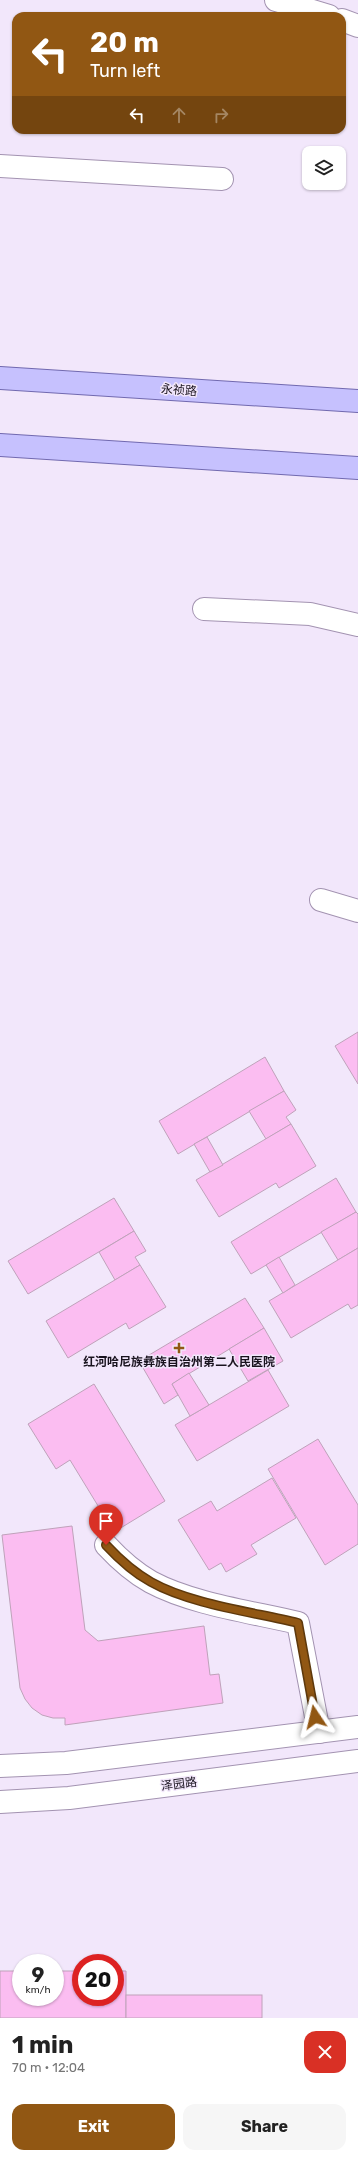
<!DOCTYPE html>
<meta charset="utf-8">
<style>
:root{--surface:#fff;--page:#f6f6f6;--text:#222;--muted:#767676;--accent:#915713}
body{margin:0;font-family:Rubik,"Noto Sans SC",sans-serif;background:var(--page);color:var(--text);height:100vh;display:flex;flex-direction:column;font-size:15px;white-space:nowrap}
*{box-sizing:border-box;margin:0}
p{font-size:13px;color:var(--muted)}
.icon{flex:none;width:22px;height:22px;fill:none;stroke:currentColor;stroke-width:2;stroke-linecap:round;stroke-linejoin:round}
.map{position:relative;height:2018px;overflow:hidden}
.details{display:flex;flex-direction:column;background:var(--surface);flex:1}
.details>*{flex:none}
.top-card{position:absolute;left:12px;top:12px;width:334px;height:122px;border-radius:12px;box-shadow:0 1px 3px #0004;background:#915713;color:#fff;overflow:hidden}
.fabs{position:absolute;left:302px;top:146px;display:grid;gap:8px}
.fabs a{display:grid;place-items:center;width:44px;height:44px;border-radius:8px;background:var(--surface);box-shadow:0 1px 3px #0004;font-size:20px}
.speed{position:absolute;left:12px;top:1954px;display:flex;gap:8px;font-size:20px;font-weight:700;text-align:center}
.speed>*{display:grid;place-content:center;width:52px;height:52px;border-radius:50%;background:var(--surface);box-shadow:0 1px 3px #0004;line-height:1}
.speed small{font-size:10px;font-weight:400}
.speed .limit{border:6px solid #d22;background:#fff;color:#111}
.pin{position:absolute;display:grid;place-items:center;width:34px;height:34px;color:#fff;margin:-41px -17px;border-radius:50% 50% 50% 0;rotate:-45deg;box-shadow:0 0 4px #0007}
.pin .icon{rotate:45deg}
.me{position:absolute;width:44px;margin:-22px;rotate:350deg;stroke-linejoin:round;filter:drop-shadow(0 0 3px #0008)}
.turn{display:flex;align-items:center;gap:14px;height:84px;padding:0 12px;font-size:18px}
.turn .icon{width:52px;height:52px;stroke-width:2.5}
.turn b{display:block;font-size:28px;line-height:34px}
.lanes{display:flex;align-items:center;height:38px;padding:0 12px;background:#0003;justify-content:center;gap:20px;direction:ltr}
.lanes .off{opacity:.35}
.round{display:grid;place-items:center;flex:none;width:42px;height:42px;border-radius:12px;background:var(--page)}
.summary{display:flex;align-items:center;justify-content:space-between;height:68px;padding:0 12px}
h1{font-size:24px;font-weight:700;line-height:30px}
.primary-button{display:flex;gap:8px;margin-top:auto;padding:8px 12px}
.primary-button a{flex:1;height:46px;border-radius:12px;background:var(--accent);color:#fff;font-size:16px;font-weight:700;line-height:46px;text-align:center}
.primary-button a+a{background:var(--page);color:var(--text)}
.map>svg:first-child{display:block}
.building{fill:#fbbdf1;stroke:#bfa2ba}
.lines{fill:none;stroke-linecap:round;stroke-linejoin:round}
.minor-casing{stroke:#a393b1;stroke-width:24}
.major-casing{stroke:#7169af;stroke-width:24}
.minor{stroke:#fff;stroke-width:22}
.major{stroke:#c6c1fe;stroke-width:22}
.route-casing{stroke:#5e390c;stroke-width:10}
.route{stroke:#915713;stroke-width:7}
.poi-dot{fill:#915713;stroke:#f2e7fb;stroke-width:1.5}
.labels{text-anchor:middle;stroke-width:3;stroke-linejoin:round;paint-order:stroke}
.street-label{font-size:12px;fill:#19131e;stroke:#f2e7fb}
.poi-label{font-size:12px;font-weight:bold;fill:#19131e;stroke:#f2e7fb}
</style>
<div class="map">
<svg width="358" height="2018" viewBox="0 0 358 2018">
<rect width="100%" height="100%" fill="#f2e7fb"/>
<!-- building -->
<g class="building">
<path d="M358,1032V1084L335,1046Z"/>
<path d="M265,1057L284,1091L178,1154L159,1121Z"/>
<path d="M284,1091L296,1110L286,1117L291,1124L266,1139L249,1111Z"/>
<path d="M291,1124L316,1166L279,1188L276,1183L219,1217L196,1180Z"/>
<path d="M207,1137L223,1165L210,1172L194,1144Z"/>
<path d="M336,1178L356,1212L251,1274L231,1242Z"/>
<path d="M114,1198L134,1231L28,1294L8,1261Z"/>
<path d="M356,1212L358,1214V1248L338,1260L321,1232Z"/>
<path d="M134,1231L146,1251L135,1257L140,1265L115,1280L99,1252Z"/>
<path d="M358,1248V1305L351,1309L348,1304L291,1338L269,1301Z"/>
<path d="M279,1257L295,1285L283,1293L266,1265Z"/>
<path d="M140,1265L166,1307L129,1329L126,1323L68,1358L46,1321Z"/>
<path d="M245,1298L264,1328L172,1384L178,1395L164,1404L139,1361Z"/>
<path d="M264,1328L283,1361L248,1381L229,1349Z"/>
<path d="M268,1370L289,1406L197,1461L175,1425Z"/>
<path d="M189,1373L209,1405L190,1416L172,1384Z"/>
<path d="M94,1384L165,1501L114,1532L70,1460L56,1469L28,1424Z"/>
<path d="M318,1439L358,1505V1544L325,1565L268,1469Z"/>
<path d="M272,1478L296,1518L251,1545L257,1554L226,1572L221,1563L209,1570L178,1520L211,1501L217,1511Z"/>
<path d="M72,1526L85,1630L98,1641L204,1626L210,1675L219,1674L223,1703L65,1725V1718H53L42,1715L32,1708L25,1699L20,1688L2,1535Z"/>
<path d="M0,1971H21V1997H55V1971H81V1997H115V1971H126V2018H0Z"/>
<rect x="126" y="1995" width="136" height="23"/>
</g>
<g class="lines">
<defs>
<g id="minor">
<path d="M276,0L329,16"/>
<path d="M342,20L358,26"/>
<path d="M0,166L222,179"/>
<path d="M204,609L310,614L358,625"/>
<path d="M321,900L358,911"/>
<path d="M106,1545C119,1559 133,1572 151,1582C192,1604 252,1612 298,1623L319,1732"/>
<path d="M0,1766L66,1763L358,1727"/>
<path d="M0,1802L69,1798L358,1761"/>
</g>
<g id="major">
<path d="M0,378L358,401"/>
<path d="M0,445L358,468"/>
</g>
</defs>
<!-- minor casing -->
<use href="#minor" class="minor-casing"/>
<!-- major casing -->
<use href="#major" class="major-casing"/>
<!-- minor -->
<use href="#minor" class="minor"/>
<!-- major -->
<use href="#major" class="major"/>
</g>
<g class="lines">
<defs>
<path id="route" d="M106,1545C119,1559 133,1572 151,1582C190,1604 253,1612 298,1623L315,1717"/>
</defs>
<!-- route casing -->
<use href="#route" class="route-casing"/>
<!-- route -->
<use href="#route" class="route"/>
</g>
<!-- markers -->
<path class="poi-dot" d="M177 1342h4v4h4v4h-4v4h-4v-4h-4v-4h4z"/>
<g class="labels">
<!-- street labels -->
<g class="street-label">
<text transform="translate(179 390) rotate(4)" y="4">永祯路</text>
<text transform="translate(179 1784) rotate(-7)" y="4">泽园路</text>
</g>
<!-- poi labels -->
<g class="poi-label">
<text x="179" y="1366">红河哈尼族彝族自治州第二人民医院</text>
</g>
</g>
</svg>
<div class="fabs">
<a><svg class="icon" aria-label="layers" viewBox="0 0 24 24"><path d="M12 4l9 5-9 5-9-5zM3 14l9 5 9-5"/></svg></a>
</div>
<div class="speed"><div>9<small>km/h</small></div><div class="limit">20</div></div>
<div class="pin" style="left:106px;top:1545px;background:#d93025"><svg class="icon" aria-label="arrive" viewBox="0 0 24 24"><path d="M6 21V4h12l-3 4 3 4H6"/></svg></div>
<svg class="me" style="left:315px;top:1717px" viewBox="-20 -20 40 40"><path d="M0-17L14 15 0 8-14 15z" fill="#915713" stroke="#fff" stroke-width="4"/></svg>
<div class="top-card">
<div class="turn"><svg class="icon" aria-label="left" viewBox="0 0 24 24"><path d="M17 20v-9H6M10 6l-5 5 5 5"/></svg><div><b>20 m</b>Turn left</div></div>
<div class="lanes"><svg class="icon" aria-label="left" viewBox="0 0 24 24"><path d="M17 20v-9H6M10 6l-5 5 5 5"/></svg><svg class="icon off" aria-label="ahead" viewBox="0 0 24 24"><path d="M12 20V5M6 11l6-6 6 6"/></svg><svg class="icon off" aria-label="right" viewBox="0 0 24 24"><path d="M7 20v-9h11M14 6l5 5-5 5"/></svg></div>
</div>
</div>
<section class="details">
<div class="summary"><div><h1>1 min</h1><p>70 m · 12:04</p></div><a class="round" style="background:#d93025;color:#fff"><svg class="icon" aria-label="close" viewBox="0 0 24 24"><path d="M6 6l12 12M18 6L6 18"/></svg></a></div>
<div class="primary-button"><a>Exit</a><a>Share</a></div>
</section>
